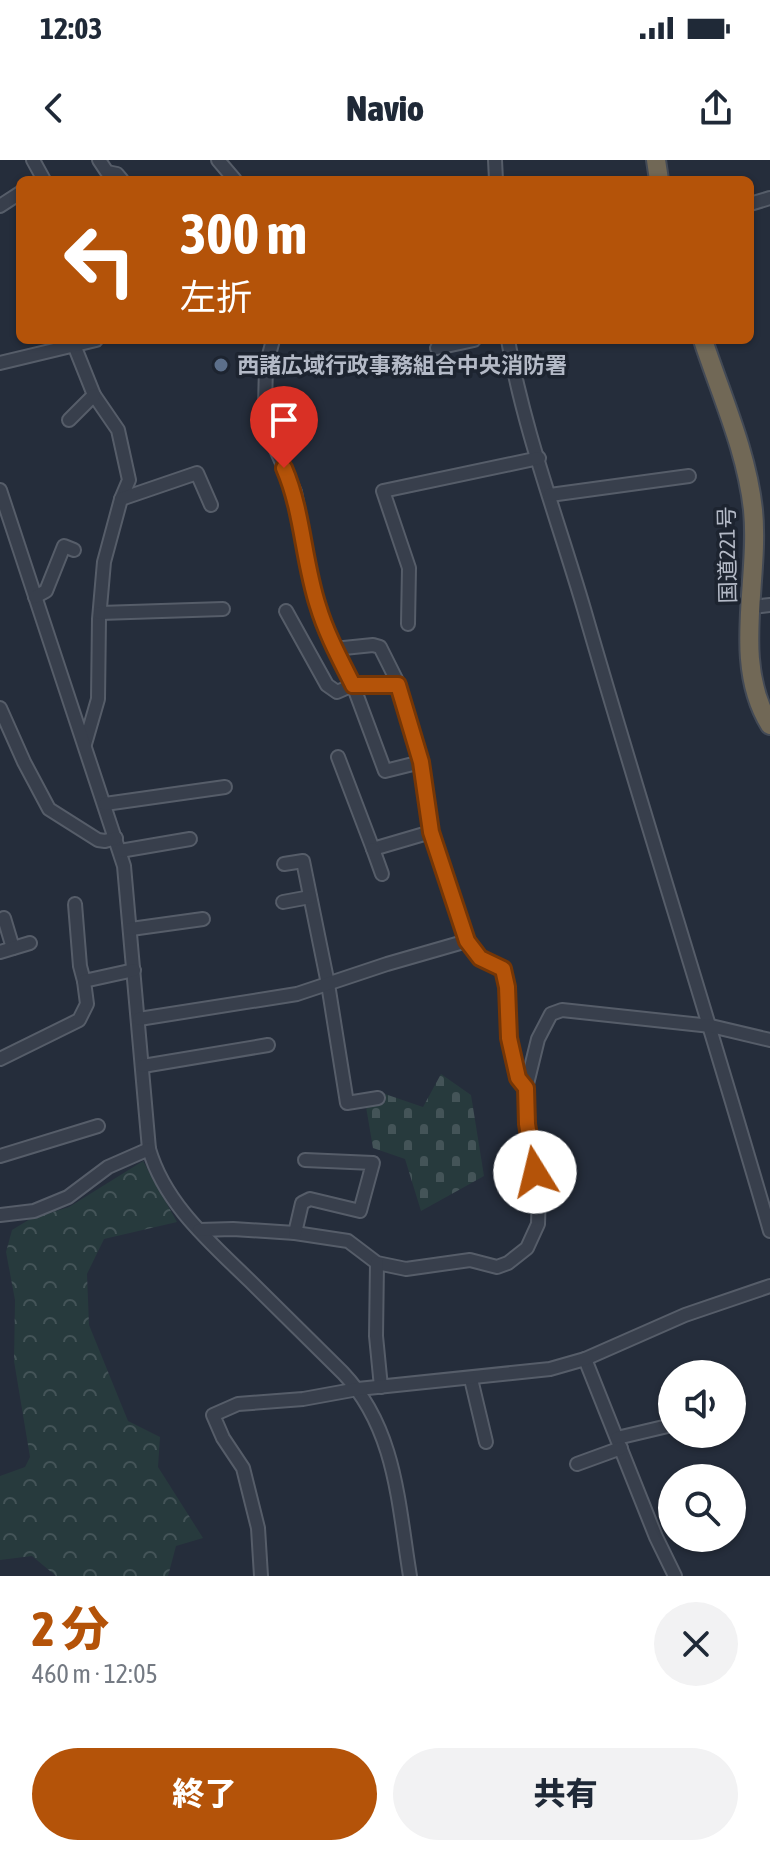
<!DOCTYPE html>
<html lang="ja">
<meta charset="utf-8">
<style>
:root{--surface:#fff;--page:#f2f2f3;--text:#1f2937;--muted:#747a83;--accent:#b45309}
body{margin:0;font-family:"Asap Condensed","Noto Sans JP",sans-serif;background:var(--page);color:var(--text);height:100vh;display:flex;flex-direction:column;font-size:30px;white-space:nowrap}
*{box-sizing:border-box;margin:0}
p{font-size:26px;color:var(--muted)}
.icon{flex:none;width:44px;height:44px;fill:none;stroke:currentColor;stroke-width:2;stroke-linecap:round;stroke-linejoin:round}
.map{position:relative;height:1416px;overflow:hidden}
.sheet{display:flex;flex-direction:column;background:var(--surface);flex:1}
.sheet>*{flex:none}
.guide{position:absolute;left:16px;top:16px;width:738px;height:168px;border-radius:12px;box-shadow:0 2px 6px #0004;background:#b45309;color:#fff;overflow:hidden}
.fabs{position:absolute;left:658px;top:1200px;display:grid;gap:16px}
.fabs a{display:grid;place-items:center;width:88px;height:88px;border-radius:50%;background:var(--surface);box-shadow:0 2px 6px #0004;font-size:40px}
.pin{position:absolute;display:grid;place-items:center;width:68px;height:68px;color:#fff;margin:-82px -34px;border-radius:50% 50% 50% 0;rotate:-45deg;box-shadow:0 0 8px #0007}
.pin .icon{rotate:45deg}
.me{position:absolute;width:88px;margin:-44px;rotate:351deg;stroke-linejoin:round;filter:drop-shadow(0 0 6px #0008)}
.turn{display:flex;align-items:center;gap:28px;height:168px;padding:0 32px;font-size:36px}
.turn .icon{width:104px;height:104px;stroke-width:2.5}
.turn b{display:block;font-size:56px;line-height:68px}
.round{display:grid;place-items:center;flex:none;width:84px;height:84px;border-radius:42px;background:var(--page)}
.overview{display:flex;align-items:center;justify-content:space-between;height:136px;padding:0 32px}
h1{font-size:48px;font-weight:800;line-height:60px;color:var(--accent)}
.cta{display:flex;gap:16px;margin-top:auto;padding:16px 32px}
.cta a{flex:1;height:92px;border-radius:48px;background:var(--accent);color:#fff;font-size:32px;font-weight:800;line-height:92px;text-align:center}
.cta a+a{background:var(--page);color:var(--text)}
.status{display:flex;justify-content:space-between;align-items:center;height:56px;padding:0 40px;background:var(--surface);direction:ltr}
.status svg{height:22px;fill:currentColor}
header{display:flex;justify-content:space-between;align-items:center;height:104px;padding:0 32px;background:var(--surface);font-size:36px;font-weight:800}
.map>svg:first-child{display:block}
.forest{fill:url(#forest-crowns)}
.cemetery{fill:url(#cemetery-stones)}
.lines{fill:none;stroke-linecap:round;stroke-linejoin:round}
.minor-casing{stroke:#565d69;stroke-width:16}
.highway-casing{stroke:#434a56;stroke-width:22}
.minor{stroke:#383f4c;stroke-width:12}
.highway{stroke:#716856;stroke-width:18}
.route-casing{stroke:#753606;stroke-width:20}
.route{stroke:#b45309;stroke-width:14}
.service-dot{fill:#5c6f8a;stroke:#1d2430;stroke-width:3}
.labels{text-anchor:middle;stroke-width:7;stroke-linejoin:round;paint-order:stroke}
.poi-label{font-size:22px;font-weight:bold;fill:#b4bac7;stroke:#1d2430;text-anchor:start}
.street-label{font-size:22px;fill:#b4bac7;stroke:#1d2430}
</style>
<div class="status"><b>12:03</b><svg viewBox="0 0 49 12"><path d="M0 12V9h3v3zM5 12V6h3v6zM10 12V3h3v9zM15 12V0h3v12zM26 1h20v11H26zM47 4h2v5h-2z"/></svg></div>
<header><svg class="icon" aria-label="back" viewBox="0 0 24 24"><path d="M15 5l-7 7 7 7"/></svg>Navio<svg class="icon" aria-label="share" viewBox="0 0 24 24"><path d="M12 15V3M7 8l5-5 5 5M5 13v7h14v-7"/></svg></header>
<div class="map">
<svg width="770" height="1416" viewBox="0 0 770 1416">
<defs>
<pattern id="forest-crowns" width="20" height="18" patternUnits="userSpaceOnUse" patternTransform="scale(2)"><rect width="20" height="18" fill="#273a3d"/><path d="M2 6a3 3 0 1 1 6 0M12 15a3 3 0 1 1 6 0" fill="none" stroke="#445458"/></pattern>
<pattern id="cemetery-stones" width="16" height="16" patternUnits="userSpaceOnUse" patternTransform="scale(2)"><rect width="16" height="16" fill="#273a3d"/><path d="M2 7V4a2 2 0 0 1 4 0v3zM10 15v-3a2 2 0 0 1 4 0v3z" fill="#445458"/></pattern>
</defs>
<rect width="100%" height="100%" fill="#252d3b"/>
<!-- forest -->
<path class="forest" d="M143,1001L177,1062L104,1079L87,1114L89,1165L128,1261L160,1277L158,1307L203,1378L176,1386L168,1416H56L32,1396L0,1400V1316L25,1307L30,1297L14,1201L15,1140L6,1092L12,1070L30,1059L69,1047Z"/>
<!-- cemetery -->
<path class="cemetery" d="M441,914L471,935L484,1016L421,1051L405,999L373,988L365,941L382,933L423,947Z"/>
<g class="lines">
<defs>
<g id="minor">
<path d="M33,0L44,20"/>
<path d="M99,0L107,12L117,14L122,20"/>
<path d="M218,0L235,20"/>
<path d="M495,0L496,20"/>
<path d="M750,44L770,38"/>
<path d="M0,46L20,33"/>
<path d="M273,180L266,206L265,246L273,283L295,332L317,445L334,489L373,485L380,487L396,519L421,602L431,672L467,781L480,798L503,809C512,847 501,896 526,928"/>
<path d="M508,180C524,271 558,360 584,449C644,657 710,863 770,1071"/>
<path d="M74,185L94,235L118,270L129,320L121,339L104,402L99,459L98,539L85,584"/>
<path d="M437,188L474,180"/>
<path d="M0,203L96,180"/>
<path d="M69,260L94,235"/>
<path d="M0,330L124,706L149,989C165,1044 210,1082 250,1121C281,1152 312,1182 343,1213C396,1269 398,1343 410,1416"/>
<path d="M550,335L689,316"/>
<path d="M121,339L197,313L211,345"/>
<path d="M35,437L46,431L64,386L74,390"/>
<path d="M752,447L770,445"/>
<path d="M286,451L327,525L337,532L353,525H398"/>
<path d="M100,453L223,449"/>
<path d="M408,464L409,408L383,331L539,298"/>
<path d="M334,489L353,525L385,611L421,602"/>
<path d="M0,548L24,602L49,649L98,680L105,681L116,678"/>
<path d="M338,597L373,689L431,672"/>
<path d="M105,644L225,627"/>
<path d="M373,689L382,714"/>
<path d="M120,691L190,679"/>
<path d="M284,704L303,701L328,824L347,943L378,938"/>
<path d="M283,742L310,737"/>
<path d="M75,744L80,806L84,821"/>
<path d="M4,758L13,788"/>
<path d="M131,769L203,759"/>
<path d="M0,792L30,783"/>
<path d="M139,859L297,834L387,804L467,781"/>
<path d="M0,899L79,860L87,844L84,821L134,810"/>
<path d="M143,906L268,885"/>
<path d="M0,996L98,966"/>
<path d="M0,1055L34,1051L68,1037L108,1007L149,989"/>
<path d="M199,1070L233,1069L295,1073L348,1081L377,1103L406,1109L470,1100L497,1107L508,1103L527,1088L538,1064L539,1032L530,991L526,928L538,879L551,854L562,850L711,866L770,880"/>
<path d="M295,1073L302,1043L310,1039L360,1051L373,1003L305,1000"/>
<path d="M377,1103L376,1176L381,1227"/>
<path d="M585,1199L656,1377L675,1416"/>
<path d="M471,1219L486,1282"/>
<path d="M617,1278L672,1265"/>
<path d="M577,1304L621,1288"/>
<path d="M261,1416L258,1368L243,1308L223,1278L213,1255L238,1244L303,1239L358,1229L550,1209L585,1199L685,1155L770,1126"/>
</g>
<g id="highway">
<path d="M656,0L659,20"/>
<path d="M703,180C721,235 747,292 753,350C760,420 731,502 770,565"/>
</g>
</defs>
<!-- minor casing -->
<use href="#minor" class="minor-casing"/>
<!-- highway casing -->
<use href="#highway" class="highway-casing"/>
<!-- minor -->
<use href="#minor" class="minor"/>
<!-- highway -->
<use href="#highway" class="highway"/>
</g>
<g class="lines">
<defs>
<path id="route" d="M284,308C303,352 303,400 318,446C326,473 340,499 353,525H398L421,602L431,672L467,781L480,798L503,809L507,827L509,878L518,918L526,928L527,964L535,1012"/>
</defs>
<!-- route casing -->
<use href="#route" class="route-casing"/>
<!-- route -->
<use href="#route" class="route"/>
</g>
<!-- markers -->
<circle class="service-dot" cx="221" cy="205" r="8"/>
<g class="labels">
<!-- poi labels -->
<g class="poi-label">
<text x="237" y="213">西諸広域行政事務組合中央消防署</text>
</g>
<!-- street labels -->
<g class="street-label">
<text transform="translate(727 395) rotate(-91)" y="8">国道221号</text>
</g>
</g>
</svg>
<div class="fabs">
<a><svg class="icon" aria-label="sound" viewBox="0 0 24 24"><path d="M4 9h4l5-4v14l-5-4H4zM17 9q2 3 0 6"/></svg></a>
<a><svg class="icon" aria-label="search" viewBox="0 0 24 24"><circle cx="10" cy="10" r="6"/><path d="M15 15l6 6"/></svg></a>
</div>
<div class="pin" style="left:284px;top:308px;background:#d93025"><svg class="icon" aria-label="arrive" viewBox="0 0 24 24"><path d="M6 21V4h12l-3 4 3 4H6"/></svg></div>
<svg class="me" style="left:535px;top:1012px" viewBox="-20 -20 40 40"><circle r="19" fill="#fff"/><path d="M0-13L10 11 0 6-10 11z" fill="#b45309"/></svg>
<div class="guide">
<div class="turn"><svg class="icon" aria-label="left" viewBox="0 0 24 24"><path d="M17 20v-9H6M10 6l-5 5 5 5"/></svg><div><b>300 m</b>左折</div></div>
</div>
</div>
<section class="sheet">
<div class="overview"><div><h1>2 分</h1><p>460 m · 12:05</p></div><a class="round"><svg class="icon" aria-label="close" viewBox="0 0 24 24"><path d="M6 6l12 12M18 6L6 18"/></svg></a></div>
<div class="cta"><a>終了</a><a>共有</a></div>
</section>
